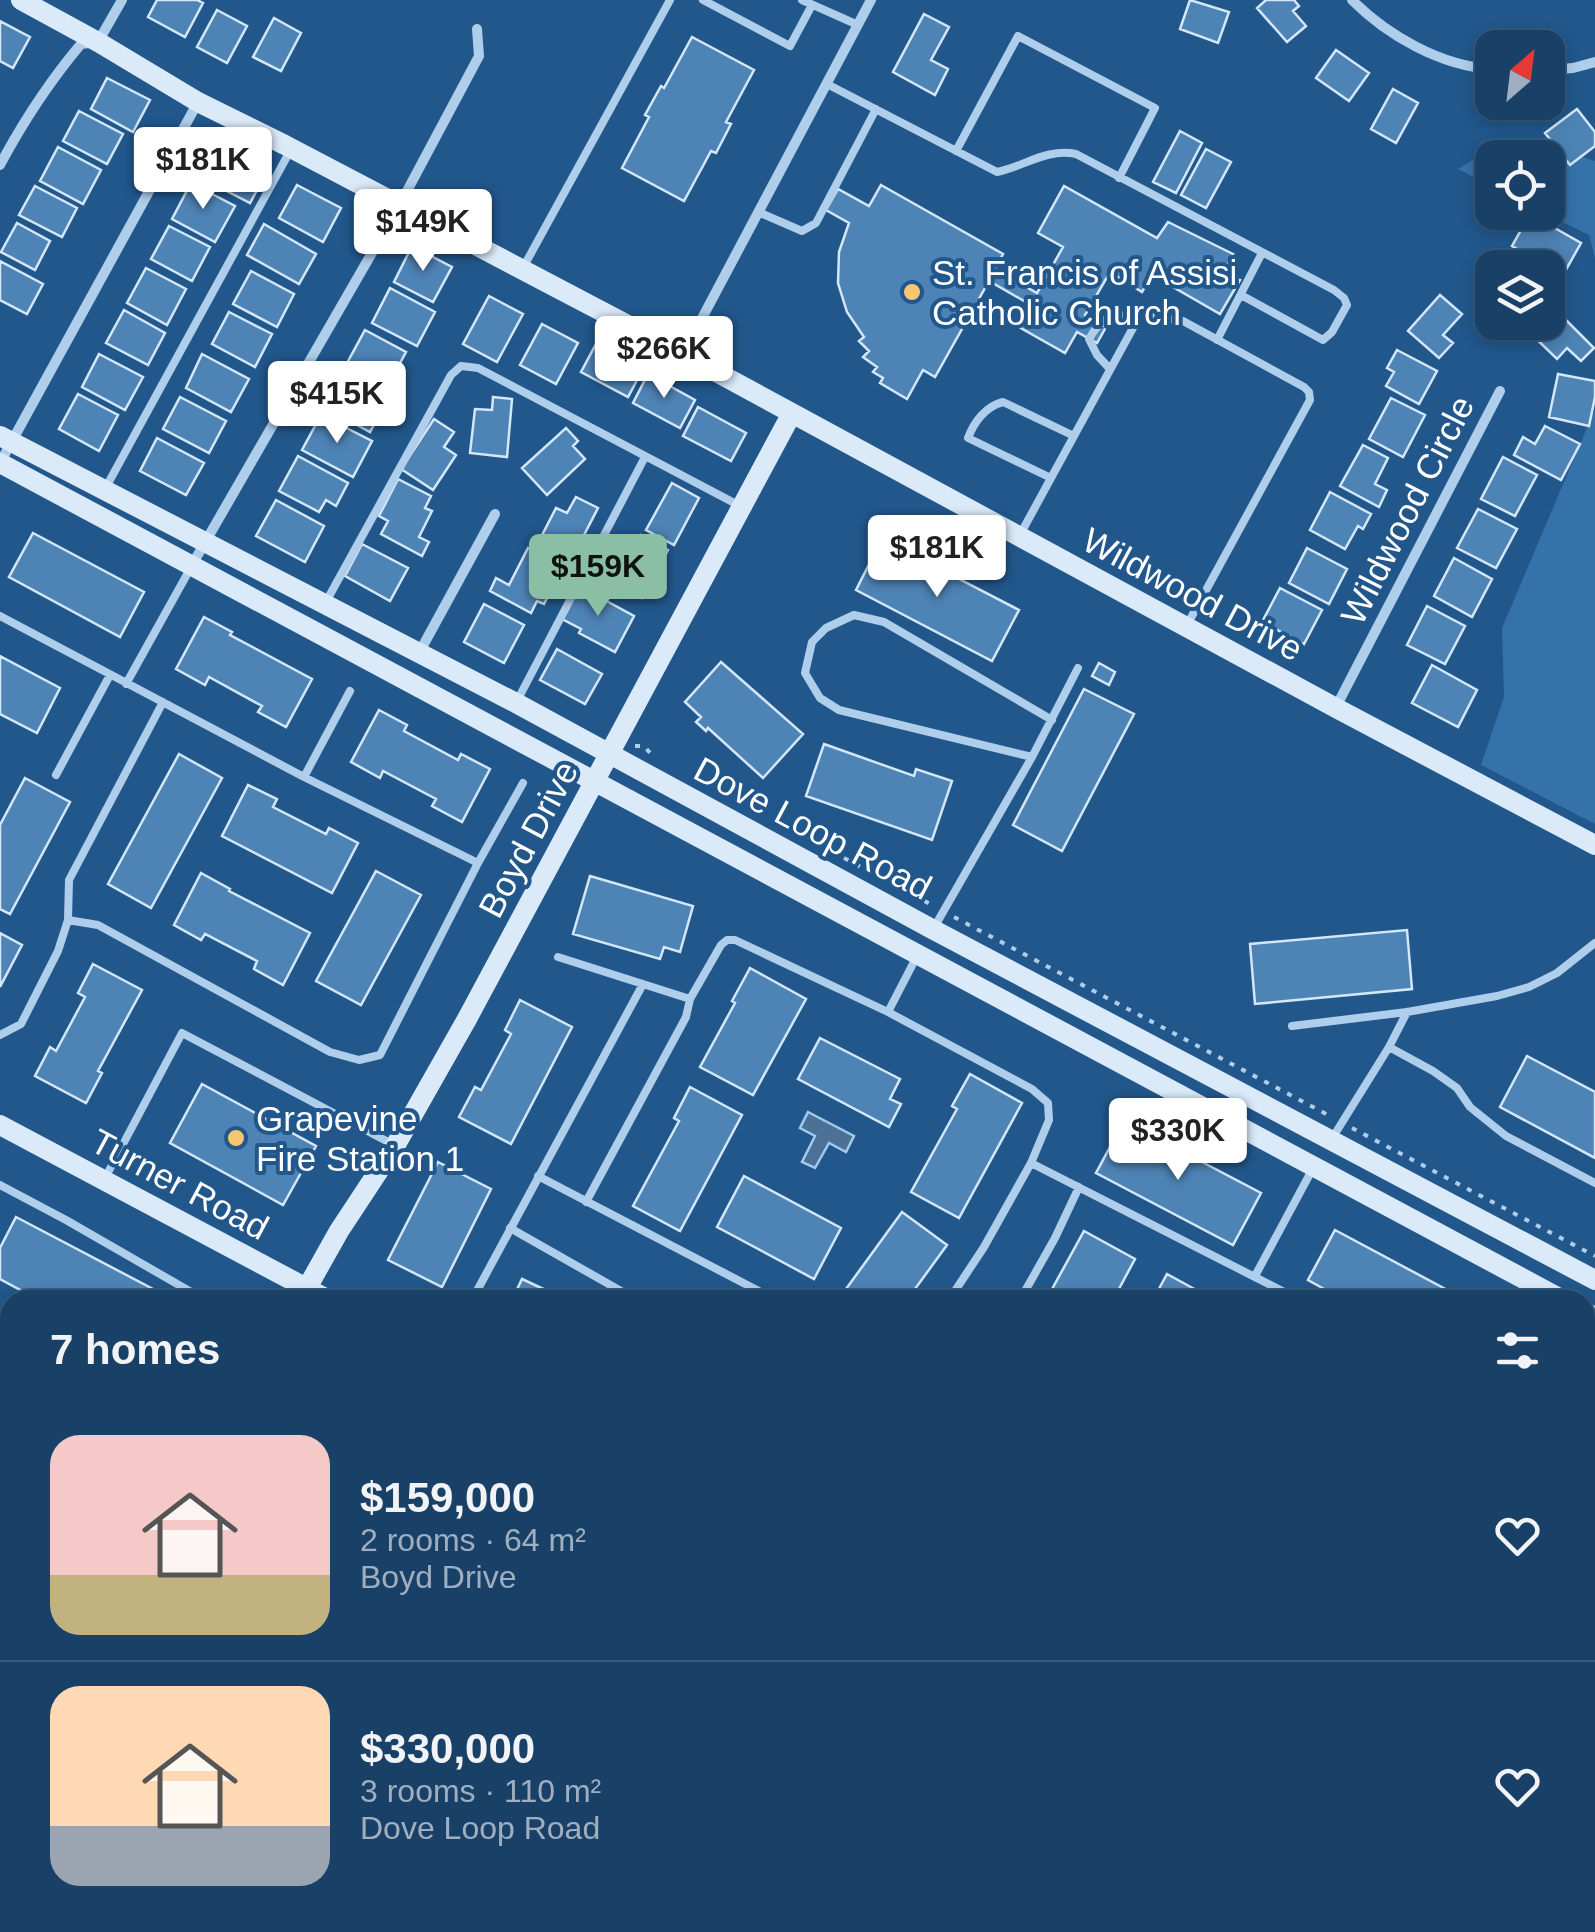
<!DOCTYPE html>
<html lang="en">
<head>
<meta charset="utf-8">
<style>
  :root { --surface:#194168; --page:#264c71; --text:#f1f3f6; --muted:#9fafc0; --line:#375a7c; --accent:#8abfa5 }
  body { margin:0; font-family:Arial,sans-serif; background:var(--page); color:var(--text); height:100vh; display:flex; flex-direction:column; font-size:38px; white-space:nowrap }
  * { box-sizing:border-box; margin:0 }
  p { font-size:32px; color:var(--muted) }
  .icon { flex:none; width:55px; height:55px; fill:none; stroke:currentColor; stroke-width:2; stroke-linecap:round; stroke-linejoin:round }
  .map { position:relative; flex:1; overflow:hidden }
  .drawer { position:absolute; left:0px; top:1290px; width:1595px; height:642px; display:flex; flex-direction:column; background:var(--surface); border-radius:30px 30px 0 0; box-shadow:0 5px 15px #0003,0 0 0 2px var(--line) }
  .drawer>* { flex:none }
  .needle { width:65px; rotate:28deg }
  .buttons { position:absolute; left:1475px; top:30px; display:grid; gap:20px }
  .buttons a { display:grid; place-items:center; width:90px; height:90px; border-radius:20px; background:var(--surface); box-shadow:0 5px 15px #0003,0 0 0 2px var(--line); font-size:50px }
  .price { position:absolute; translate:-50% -85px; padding:0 22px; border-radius:10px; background:#fff; color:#222; font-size:32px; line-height:65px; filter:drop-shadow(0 2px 5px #0008) }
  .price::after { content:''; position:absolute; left:50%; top:60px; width:30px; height:22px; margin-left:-15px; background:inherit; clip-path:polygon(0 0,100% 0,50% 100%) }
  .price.on { background:var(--accent); color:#111 }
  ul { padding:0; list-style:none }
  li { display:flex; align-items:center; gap:30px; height:250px; padding:0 50px }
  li+li { border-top:2px solid var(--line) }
  li span { display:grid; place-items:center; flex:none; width:280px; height:200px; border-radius:30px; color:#555 }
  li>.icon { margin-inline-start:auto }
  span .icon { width:120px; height:120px; fill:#fffc; stroke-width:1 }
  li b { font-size:42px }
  h2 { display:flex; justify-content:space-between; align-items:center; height:120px; padding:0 50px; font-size:42px }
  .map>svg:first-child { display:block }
  .green { fill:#3572a9 }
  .water { fill:#4b7196; stroke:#a2caec; stroke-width:2.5 }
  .building { fill:#4e83b5; stroke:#d3e7f8; stroke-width:2.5 }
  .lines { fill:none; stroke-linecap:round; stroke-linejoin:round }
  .path { stroke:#afceeb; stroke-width:4; stroke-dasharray:5 8; stroke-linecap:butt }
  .lane { stroke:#afceeb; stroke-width:8 }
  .street { stroke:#afceeb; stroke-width:10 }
  .secondary { stroke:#daeaf9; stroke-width:20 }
  .poi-dot { fill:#f8c670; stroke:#21578b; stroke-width:4 }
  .labels { text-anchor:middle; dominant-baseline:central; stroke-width:8; stroke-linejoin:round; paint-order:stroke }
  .poi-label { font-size:35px; fill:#fff; stroke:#21578b; text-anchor:start }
  .street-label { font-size:35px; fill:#fff; stroke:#21578b }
</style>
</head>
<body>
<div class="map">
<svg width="1595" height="1932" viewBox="0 0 1595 1932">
  <rect width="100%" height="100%" fill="#21578b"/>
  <path class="green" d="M 1500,143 L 1573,154 L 1595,161 L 1595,258 L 1589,235 L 1544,213 L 1548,212 L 1548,158 L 1492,158 L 1492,187 L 1458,169 Z
    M 1595,409 L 1595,824 L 1481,765 L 1504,697 L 1502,628 Z
    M 1595,1459 L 1595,1537 L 1585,1554 L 1585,1477 Z
    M 0,1562 L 10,1567 L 10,1755 L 0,1774 Z
    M 1585,1612 L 1595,1617 L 1595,1932 L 1339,1932 L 1344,1922 L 1585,1922 Z"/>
  <path class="water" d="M 808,1112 L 854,1136 L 846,1152 L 829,1143 L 815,1168 L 802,1162 L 815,1136 L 800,1128 Z"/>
  <path class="building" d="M 157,0 L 197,0 L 203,3 L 185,37 L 148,17 Z
    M 1190,0 L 1229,12 L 1218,43 L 1180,29 Z
    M 1266,0 L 1294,0 L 1299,6 L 1293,11 L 1306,26 L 1287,42 L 1257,8 Z
    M 217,10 L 247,26 L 227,63 L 197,47 Z
    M 924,14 L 949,27 L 931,60 L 948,69 L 935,95 L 893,72 Z
    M 274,18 L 301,33 L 281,71 L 253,57 Z
    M 0,21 L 30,37 L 13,68 L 0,61 Z
    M 692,37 L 754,70 L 726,122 L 731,124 L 716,153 L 711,151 L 684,201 L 622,168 L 649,117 L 645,115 L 661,86 L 664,88 Z
    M 1336,50 L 1369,73 L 1349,101 L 1316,78 Z
    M 107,78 L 150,100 L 133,132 L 91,109 Z
    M 1393,89 L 1418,103 L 1396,143 L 1371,129 Z
    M 1577,109 L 1595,132 L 1595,146 L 1570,165 L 1545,133 Z
    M 79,111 L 123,134 L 107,164 L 63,141 Z
    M 1180,131 L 1202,143 L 1176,193 L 1153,182 Z
    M 212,144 L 267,172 L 250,203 L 196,175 Z
    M 58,147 L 101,170 L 83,204 L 40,181 Z
    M 1206,149 L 1231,162 L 1206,208 L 1181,195 Z
    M 191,183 L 235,206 L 215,242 L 172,219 Z
    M 297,185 L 341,208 L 323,242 L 279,218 Z
    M 881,185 L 1003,254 L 995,269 L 1037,293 L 1063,247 L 1038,233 L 1064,186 L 1157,238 L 1168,222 L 1233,254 L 1224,273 L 1240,280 L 1220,314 L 1152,275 L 1142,292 L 1110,272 L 1085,315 L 1106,327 L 1097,343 L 1077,332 L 1065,353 L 1019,327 L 1031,305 L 989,281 L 935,377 L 923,370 L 907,399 L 880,383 L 883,378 L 873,372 L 877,367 L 863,357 L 869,351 L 859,341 L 864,337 L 847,312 L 838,283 L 839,252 L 849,223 L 826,210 L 838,189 L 869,206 Z
    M 35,186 L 77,208 L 62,237 L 19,215 Z
    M 1530,214 L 1581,243 L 1563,275 L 1512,246 Z
    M 17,223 L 50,241 L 35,270 L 1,252 Z
    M 264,224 L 316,254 L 299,284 L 247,255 Z
    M 169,226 L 210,247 L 192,281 L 151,259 Z
    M 412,246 L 452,267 L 433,302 L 394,282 Z
    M 0,261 L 43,284 L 27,314 L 0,300 Z
    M 146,268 L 186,289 L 167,325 L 127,303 Z
    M 251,271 L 294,294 L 277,327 L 233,304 Z
    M 1479,283 L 1492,285 L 1492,322 L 1519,322 L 1518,328 L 1475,324 Z
    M 390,288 L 435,312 L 417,346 L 372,323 Z
    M 1440,295 L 1462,314 L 1443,335 L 1453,343 L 1439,358 L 1408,331 Z
    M 489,296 L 523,314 L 497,362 L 463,344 Z
    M 1551,305 L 1594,348 L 1581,361 L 1567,348 L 1557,359 L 1527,330 L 1534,322 L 1548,322 L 1548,309 Z
    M 124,310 L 165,333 L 148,365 L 106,343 Z
    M 229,312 L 272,334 L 255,367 L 212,344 Z
    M 542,324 L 578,343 L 556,384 L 520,365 Z
    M 365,330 L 406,352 L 387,387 L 346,365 Z
    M 596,344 L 643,369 L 628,397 L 581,372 Z
    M 1397,350 L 1437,371 L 1419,404 L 1386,386 L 1394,372 L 1387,368 Z
    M 99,354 L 143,377 L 125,410 L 82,387 Z
    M 202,354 L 249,379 L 231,412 L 186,388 Z
    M 343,373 L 389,397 L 370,432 L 324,407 Z
    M 648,374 L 695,400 L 680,428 L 633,403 Z
    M 1558,374 L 1595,381 L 1595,397 L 1589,426 L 1549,417 Z
    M 78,394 L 118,415 L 99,451 L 59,429 Z
    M 180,397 L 226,421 L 209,453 L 163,429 Z
    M 493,397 L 512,399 L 507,457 L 470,453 L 475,409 L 492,410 Z
    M 1391,398 L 1425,415 L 1403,457 L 1369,439 Z
    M 698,407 L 746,433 L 731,461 L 683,436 Z
    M 321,415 L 372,441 L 353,477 L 302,450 Z
    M 434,419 L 454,432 L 444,447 L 456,455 L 433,490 L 401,469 Z
    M 1545,426 L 1580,444 L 1561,480 L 1514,455 L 1523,437 L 1535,444 Z
    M 566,428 L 578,441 L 573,446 L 585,459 L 547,495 L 522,468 Z
    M 157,438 L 204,463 L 186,495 L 140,471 Z
    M 1363,445 L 1388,458 L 1375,484 L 1387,490 L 1379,507 L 1340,486 Z
    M 298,456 L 348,483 L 336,506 L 326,500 L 319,512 L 279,491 Z
    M 1503,457 L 1537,475 L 1515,516 L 1481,499 Z
    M 398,479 L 431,496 L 425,508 L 432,511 L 419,537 L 429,542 L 422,556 L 381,534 L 388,521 L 379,516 Z
    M 672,483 L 699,498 L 674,545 L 646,530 Z
    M 1330,492 L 1371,514 L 1363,529 L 1358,526 L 1345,549 L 1310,530 Z
    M 576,497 L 598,508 L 571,560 L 538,543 L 556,508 L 567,513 Z
    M 276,500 L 324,526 L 305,562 L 256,536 Z
    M 1478,509 L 1517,529 L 1496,568 L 1457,548 Z
    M 33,533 L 144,592 L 120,637 L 9,577 Z
    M 641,535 L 668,550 L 642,598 L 614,582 Z
    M 882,539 L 1019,610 L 992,661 L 856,590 Z
    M 362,544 L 408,568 L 390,601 L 345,576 Z
    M 528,548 L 564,567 L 544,604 L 537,601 L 531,613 L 490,591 L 496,578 L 509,585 Z
    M 1307,548 L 1347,569 L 1329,604 L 1289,583 Z
    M 1454,558 L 1492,579 L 1472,617 L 1434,596 Z
    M 579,586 L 634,616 L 615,652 L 579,633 L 581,629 L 562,619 Z
    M 1280,588 L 1322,610 L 1304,644 L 1262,622 Z
    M 484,604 L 524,625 L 504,663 L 464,642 Z
    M 1427,606 L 1465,626 L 1445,664 L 1407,645 Z
    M 204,617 L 232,632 L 230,635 L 312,679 L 286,727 L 258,712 L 262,706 L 209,677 L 205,685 L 176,669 Z
    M 557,649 L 602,674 L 585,704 L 540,680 Z
    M 0,656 L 60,688 L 37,733 L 0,714 Z
    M 721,662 L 803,734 L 763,778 L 708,728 L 706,731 L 696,722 L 701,717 L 685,702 Z
    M 1099,663 L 1115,672 L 1109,685 L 1092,676 Z
    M 1432,665 L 1477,690 L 1458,727 L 1412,703 Z
    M 1084,689 L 1134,714 L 1062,851 L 1013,825 Z
    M 379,710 L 407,725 L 404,731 L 458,760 L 461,754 L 490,769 L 462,822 L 432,806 L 436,799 L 383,771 L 380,778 L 351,762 Z
    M 824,744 L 914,776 L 916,769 L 952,781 L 932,840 L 806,796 Z
    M 179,754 L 222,778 L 151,908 L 108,884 Z
    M 25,778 L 70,802 L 10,914 L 0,909 L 0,825 Z
    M 248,785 L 277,799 L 273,807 L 326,834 L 329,828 L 358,843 L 332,893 L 222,836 Z
    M 376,871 L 421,895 L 361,1005 L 316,981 Z
    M 201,873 L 230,889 L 229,891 L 310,933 L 283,985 L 254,969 L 257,961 L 205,934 L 201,940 L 174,925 Z
    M 590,876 L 693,906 L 680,952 L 664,947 L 660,959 L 573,934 Z
    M 1407,930 L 1412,989 L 1255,1004 L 1250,944 Z
    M 0,933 L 22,945 L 0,987 Z
    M 93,964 L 142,990 L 98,1071 L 102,1073 L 86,1103 L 35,1076 L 50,1047 L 56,1051 L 85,997 L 78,993 Z
    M 750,968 L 806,999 L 753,1095 L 700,1067 L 735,1003 L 732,1001 Z
    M 520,1000 L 572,1027 L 511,1144 L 459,1117 L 475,1087 L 481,1090 L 511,1034 L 505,1030 Z
    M 820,1038 L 900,1079 L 890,1099 L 901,1104 L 889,1127 L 798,1079 Z
    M 1527,1056 L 1595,1092 L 1595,1158 L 1500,1107 Z
    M 970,1074 L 1022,1103 L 959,1218 L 911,1192 L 957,1109 L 952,1106 Z
    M 202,1084 L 316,1146 L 283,1205 L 170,1143 Z
    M 690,1087 L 742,1115 L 680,1231 L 633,1206 L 679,1121 L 674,1118 Z
    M 1124,1121 L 1261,1193 L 1233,1245 L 1096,1173 Z
    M 438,1162 L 491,1189 L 442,1287 L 388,1260 Z
    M 744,1176 L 841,1228 L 814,1279 L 717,1227 Z
    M 902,1212 L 947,1245 L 907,1300 L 838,1300 Z
    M 16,1217 L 174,1300 L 39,1300 L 0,1279 L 0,1248 Z
    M 1335,1230 L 1451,1292 L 1446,1300 L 1344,1300 L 1308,1280 Z
    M 1084,1231 L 1135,1259 L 1113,1300 L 1046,1300 Z
    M 1167,1274 L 1198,1291 L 1195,1297 L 1200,1300 L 1153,1300 Z
    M 522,1279 L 567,1300 L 512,1300 Z
    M 0,1439 L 10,1445 L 10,1506 L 0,1500 Z
    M 395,1922 L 462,1922 L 479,1932 L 389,1932 Z
    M 1098,1922 L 1180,1922 L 1196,1932 L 1115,1932 Z
    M 1212,1922 L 1265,1922 L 1260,1932 L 1230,1932 Z"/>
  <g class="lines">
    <path class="path" d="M 635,746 L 644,746 L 651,754
      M 844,858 L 932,905
      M 954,917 L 1330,1116
      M 1352,1128 L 1595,1256
      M 1585,1385 L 1595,1367
      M 1288,1932 L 1293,1922"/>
    <path class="lane" d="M 703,0 L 790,46 L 812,5
      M 802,0 L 858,25
      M 827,84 L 997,172 C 1025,166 1047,148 1076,154 L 1334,290 L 1344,298 L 1347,305 L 1332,332 L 1323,340 L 1241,295
      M 956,151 L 1018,36 L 1155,108 L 1119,178
      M 758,212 L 802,231 L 816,223 L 876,109
      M 524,266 L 670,0
      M 1217,340 L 1262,253
      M 1110,369 L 1097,355 L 1089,339 C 1104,313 1112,315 1140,315
      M 1051,478 L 968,438 C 974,422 986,406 1003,402 L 1074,436
      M 105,489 L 290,151
      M 1021,533 L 1140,315 L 1183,321 L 1304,387 L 1309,392 L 1310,400 L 1187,625
      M 327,600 L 451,375 L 461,366 L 478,368 L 742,507
      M 0,616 L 304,777 L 478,863
      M 126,684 L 190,569
      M 517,701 L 645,457
      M 1032,757 L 839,710 L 820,698 L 805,673 L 812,642 L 826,628 L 854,615 L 884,622 L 1052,720
      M 56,775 L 110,675
      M 304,777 L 350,691
      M 68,920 L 98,925 L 330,1052 L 359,1060 L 380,1055 L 478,863 L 523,783
      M 935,926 L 1032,757 L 1078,668
      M 558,957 L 690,999 L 721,945 L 727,940 L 735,940 L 888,1012 L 1032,1089 L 1048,1103 L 1049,1120 L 1031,1163 L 984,1247 L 949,1300
      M 888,1012 L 918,954
      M 1292,1026 L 1407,1012 L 1497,996 L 1529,987 L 1557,973 L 1595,943
      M 0,1035 L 21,1024 L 58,951 L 68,920 L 69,880 L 163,702
      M 1389,1047 L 1433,1071 L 1457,1088 L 1470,1107 L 1506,1136 L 1595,1183
      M 1333,1137 L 1389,1047 L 1407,1012
      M 1031,1163 L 1300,1300
      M 538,1176 L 776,1300
      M 104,1180 L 182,1033 L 394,1145
      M 0,1185 L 66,1220 L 205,1300
      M 586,1202 L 686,1017 L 690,999
      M 510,1228 L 635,1299
      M 1255,1276 L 1312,1170
      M 472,1300 L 643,984
      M 1020,1300 L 1055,1238 L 1079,1187
      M 0,1523 L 10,1528
      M 1585,1572 L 1595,1554
      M 1585,1576 L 1595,1581
      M 187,1922 L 203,1932
      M 300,1922 L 318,1932
      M 159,1932 L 165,1922
      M 259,1932 L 265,1922
      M 352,1932 L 358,1922"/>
    <path class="street" d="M 1352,0 C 1388,36 1441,66 1492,69
      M 1548,70 L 1573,68 L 1595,62
      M 0,165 C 23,122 49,82 81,44 L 98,42 L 122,0
      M 683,354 L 871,0
      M 0,463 L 198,102
      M 192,565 L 399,206 L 479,56 L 477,29
      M 419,653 L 495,514
      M 1336,707 L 1500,391"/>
    <path class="secondary" d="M 21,0 L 98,42 L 198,102 L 285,145 L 683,354 L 1336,708 L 1595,845
      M 0,436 L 516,703 L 932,929 L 1595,1280
      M 0,463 L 1563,1300
      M 0,1125 L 329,1300
      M 293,1300 L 307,1288 L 339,1231 L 395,1146 L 467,1019 L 792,413
      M 1585,1312 L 1595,1317
      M 1585,1425 L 1595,1407
      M 0,1819 L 10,1800
      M 0,1907 L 10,1888
      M 1008,1922 L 1026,1932
      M 1312,1932 L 1317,1922"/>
  </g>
  <g class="poi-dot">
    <circle cx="912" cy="292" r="10"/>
    <circle cx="236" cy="1138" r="10"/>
  </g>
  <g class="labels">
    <g class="poi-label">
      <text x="932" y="272">St. Francis of Assisi<tspan x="932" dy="40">Catholic Church</tspan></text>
      <text x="256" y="1118">Grapevine<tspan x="256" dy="40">Fire Station 1</tspan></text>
    </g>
    <g class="street-label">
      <text transform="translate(1407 510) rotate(-63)">Wildwood Circle</text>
      <text transform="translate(1193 594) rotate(28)">Wildwood Drive</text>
      <text transform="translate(813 828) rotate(28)">Dove Loop Road</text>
      <text transform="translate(528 839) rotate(-62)">Boyd Drive</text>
      <text transform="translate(180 1184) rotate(28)">Turner Road</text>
    </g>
  </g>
</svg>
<div class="buttons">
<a><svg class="needle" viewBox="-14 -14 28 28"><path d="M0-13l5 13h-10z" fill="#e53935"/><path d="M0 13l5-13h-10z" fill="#9fafc0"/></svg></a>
<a><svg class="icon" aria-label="locate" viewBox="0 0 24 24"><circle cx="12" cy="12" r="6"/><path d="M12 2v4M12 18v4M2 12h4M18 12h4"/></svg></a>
<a><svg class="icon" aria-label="layers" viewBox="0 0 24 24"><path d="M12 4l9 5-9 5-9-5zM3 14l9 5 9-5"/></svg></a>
</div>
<b class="price" style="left:203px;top:212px">$181K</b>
<b class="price" style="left:423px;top:274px">$149K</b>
<b class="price" style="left:664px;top:401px">$266K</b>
<b class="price" style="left:337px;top:446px">$415K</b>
<b class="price" style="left:937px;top:600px">$181K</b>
<b class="price on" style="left:598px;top:619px">$159K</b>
<b class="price" style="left:1178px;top:1183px">$330K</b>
<section class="drawer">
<h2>7 homes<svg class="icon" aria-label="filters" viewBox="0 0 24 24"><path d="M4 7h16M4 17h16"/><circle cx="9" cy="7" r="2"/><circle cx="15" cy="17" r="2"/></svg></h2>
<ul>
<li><span style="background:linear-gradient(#f6c9c9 70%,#c2b280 0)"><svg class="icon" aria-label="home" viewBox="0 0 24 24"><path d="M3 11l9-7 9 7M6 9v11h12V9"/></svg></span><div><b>$159,000</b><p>2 rooms · 64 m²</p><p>Boyd Drive</p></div><svg class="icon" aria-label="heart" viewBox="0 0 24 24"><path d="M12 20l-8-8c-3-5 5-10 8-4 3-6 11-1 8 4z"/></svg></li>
<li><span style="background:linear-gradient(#ffd9b3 70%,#9aa5b1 0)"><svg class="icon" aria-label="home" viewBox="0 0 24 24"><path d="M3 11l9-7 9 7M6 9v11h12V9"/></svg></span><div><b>$330,000</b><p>3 rooms · 110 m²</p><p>Dove Loop Road</p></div><svg class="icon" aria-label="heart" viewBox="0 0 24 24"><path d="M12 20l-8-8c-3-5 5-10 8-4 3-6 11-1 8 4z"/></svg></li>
</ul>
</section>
</div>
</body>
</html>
